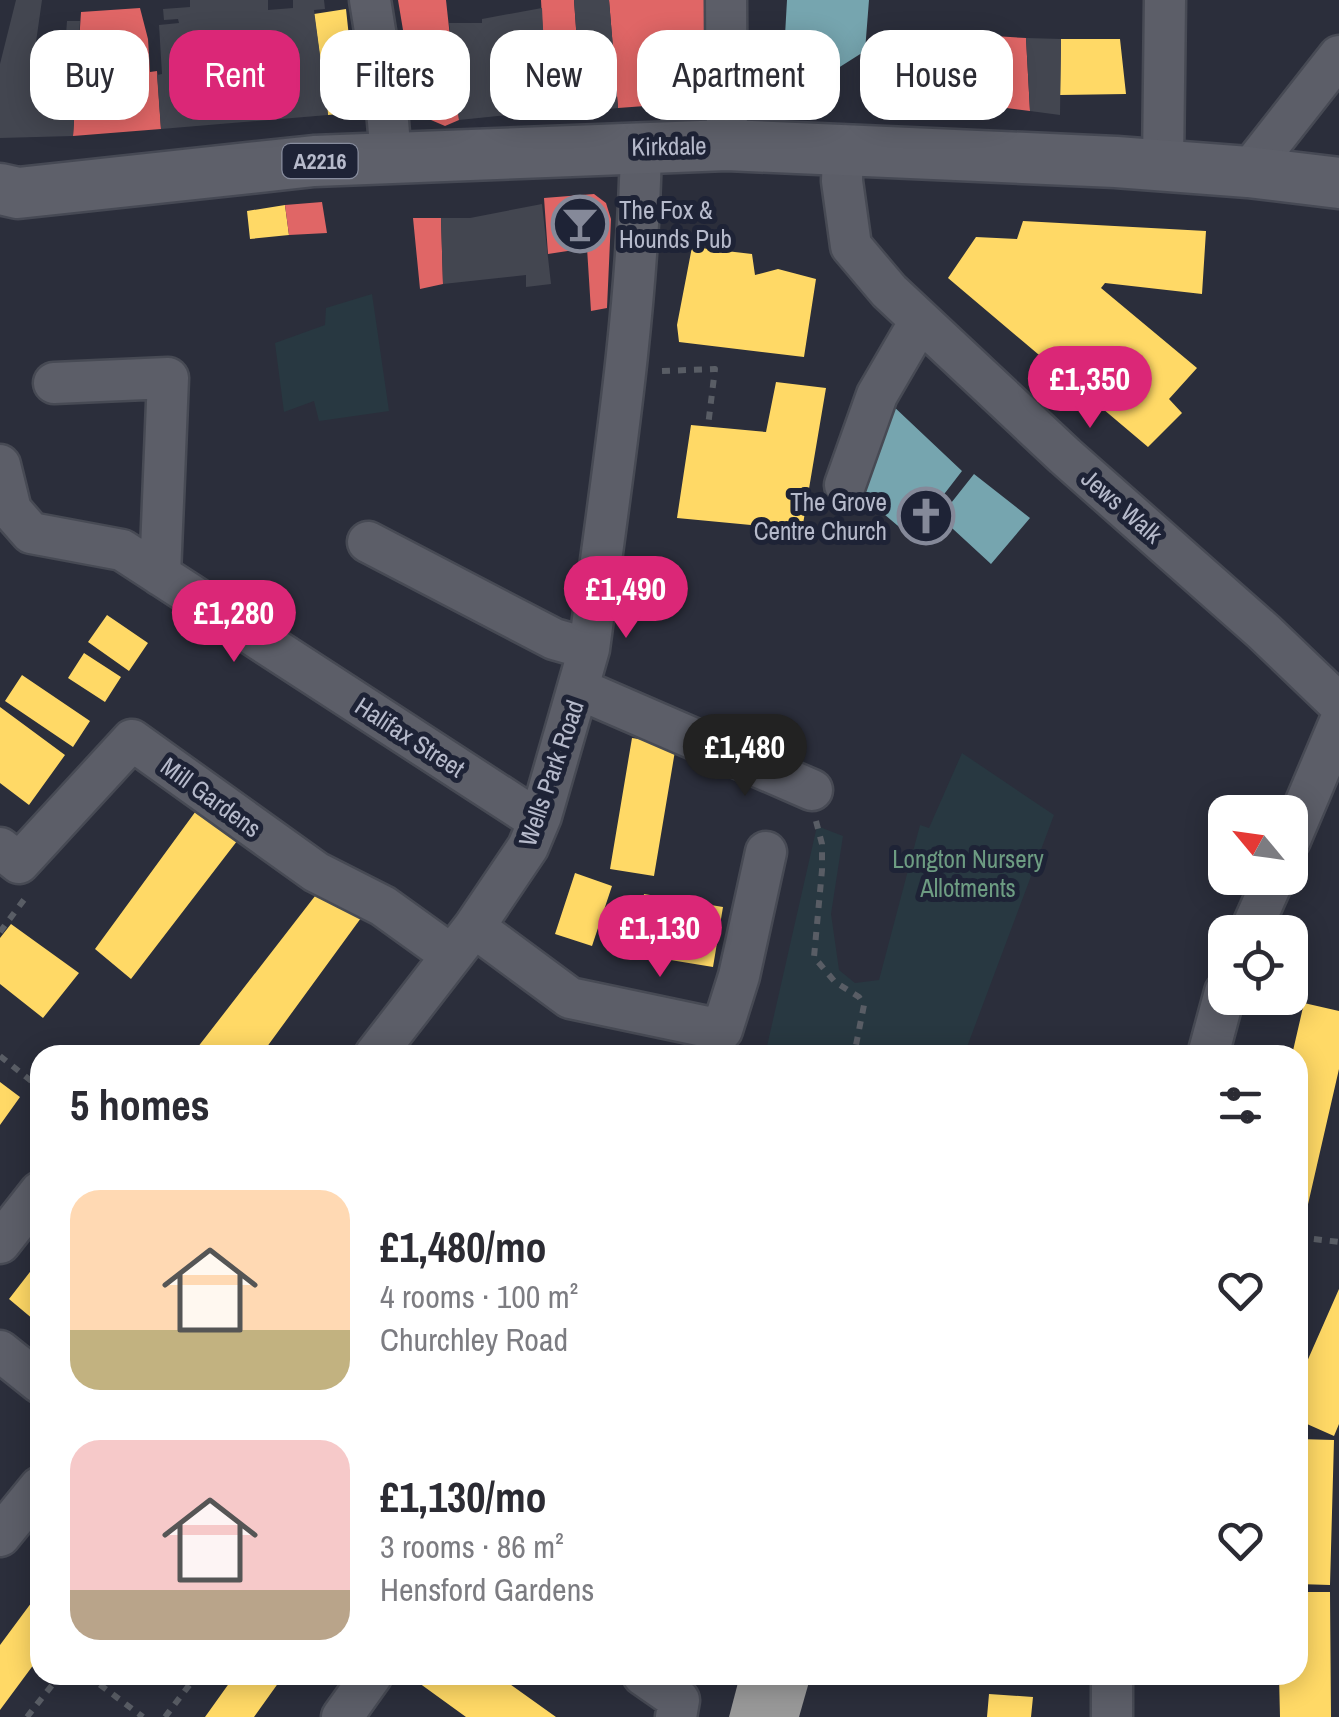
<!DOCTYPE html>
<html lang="en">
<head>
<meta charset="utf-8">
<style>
  :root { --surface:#fff; --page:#f7f7f7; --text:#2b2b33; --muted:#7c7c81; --accent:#db2777 }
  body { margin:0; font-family:"Archivo Narrow",sans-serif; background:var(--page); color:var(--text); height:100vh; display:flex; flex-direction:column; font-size:38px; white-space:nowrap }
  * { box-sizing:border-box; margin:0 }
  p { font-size:32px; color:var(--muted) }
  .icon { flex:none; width:55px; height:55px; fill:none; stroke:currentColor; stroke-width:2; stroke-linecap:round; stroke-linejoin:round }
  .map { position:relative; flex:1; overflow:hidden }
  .details { position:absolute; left:30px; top:1045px; width:1278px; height:640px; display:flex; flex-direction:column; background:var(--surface); border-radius:30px; box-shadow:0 5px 25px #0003 }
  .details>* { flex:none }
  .banner { position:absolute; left:30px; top:30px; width:1280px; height:90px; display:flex; gap:20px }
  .needle { width:65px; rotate:299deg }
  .buttons { position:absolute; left:1208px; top:795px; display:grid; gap:20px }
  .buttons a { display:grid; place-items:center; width:100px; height:100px; border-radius:20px; background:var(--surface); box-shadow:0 5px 25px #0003; font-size:50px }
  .price { position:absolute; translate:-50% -85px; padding:0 22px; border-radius:35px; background:var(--accent); color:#fff; font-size:32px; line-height:65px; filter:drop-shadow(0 2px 5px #0008) }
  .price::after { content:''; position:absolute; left:50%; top:60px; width:30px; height:22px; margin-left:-15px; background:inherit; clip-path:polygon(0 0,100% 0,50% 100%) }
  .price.on { background:#222; color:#fff }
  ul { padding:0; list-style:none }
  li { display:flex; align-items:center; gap:30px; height:250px; padding:0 40px }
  li span { display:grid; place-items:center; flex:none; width:280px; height:200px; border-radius:30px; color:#555 }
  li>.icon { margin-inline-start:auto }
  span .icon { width:120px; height:120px; fill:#fffc; stroke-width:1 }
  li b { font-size:42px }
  h2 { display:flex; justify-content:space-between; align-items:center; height:120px; padding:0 40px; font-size:42px }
  .chip { padding:0 35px; border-radius:30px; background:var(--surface); box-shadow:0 5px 25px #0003; font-size:35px; line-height:90px }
  .chip.on { background:var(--accent); color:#fff }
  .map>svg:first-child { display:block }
  .green { fill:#283841 }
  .homes { fill:#ffd966 }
  .shops { fill:#e06666 }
  .offices { fill:#8e7cc3 }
  .public { fill:#76a5af }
  .industry { fill:#999 }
  .building { fill:#434650 }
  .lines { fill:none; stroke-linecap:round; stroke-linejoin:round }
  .minor-casing { stroke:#474a54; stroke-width:45 }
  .major-casing { stroke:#464954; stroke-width:55 }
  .path { stroke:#595d65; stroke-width:6; stroke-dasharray:8 8; stroke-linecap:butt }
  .minor { stroke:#5c5e68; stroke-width:40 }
  .major { stroke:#5e606a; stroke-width:50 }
  .labels { text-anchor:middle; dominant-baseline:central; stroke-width:10; stroke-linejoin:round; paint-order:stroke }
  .shield { fill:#1e2336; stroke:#888d9e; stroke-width:2.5 }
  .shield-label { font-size:22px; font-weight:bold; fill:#b6bacb }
  .street-label { font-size:25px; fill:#b6bacb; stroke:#1e2336 }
  .poi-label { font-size:25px; fill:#b6bacb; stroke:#1e2336; text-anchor:start }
  .park-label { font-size:25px; fill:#6d9c82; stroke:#1e2336 }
</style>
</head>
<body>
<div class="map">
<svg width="1339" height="1717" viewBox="0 0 1339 1717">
  <rect width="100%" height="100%" fill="#2b2e3b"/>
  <path class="green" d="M 372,294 L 389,411 L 319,421 L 314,401 L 284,412 L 275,343 L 325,325 L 326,308 Z
    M 962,753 L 1054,815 L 964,1055 L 765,1055 L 817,826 L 843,836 L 831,914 L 839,970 L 855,983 L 879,980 L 920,825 L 929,828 Z"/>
  <path class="homes" d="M 346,9 L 357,112 L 328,115 L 314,14 Z
    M 892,39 L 930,40 L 925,103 L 891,103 Z
    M 1061,39 L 1120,39 L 1126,94 L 1060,95 Z
    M 285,205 L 289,235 L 250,239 L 247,211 Z
    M 1023,221 L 1206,231 L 1202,294 L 1105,283 L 1101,288 L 1197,368 L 1169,399 L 1182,413 L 1148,447 L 948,278 L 976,237 L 1017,239 Z
    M 692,247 L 752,254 L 755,275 L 778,269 L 816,279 L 804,357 L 679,342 L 677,325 Z
    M 776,382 L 826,388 L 802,530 L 677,518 L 691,425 L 766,432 Z
    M 107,615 L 148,643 L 129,671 L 88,642 Z
    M 84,653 L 121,677 L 105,702 L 68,678 Z
    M 22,675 L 90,721 L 73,747 L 5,701 Z
    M 0,707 L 65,755 L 29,805 L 0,783 Z
    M 632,738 L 676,745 L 654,876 L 610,869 Z
    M 201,804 L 244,832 L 131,979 L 95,949 Z
    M 575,873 L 612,886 L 592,946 L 555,934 Z
    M 322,887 L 361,918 L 261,1055 L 194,1052 Z
    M 644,894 L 723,907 L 713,967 L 634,954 Z
    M 11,924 L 79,973 L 43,1018 L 0,984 L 0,938 Z
    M 1304,1003 L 1339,1011 L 1339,1069 L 1303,1226 L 1298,1225 L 1298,1055 L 1292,1055 Z
    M 0,1082 L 20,1097 L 0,1125 Z
    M 40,1259 L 40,1325 L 9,1299 Z
    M 1339,1289 L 1339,1424 L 1334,1436 L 1298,1420 L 1298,1382 Z
    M 1298,1439 L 1334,1440 L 1330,1585 L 1298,1584 Z
    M 40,1591 L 40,1656 L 0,1710 L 0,1645 Z
    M 1298,1592 L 1330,1592 L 1331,1717 L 1280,1717 L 1279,1675 L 1298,1675 Z
    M 235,1675 L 284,1675 L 254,1717 L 205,1717 Z
    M 408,1675 L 497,1675 L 556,1717 L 466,1717 Z
    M 989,1694 L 1033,1697 L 1031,1717 L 987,1717 Z"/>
  <path class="shops" d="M 398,0 L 446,0 L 459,120 L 445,126 L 431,120 L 415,102 Z
    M 541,0 L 574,0 L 582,112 L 547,111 Z
    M 609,0 L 705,0 L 713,101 L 618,108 Z
    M 140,8 L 148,39 L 150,72 L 157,71 L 161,129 L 73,136 L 81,12 Z
    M 994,36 L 1026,38 L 1030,111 L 999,107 Z
    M 594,194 L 606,203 L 611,219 L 607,308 L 591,311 L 587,248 L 548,254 L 544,198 Z
    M 322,202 L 327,233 L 289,235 L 285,205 Z
    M 413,218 L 441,218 L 443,284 L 420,289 Z"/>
  <path class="offices" d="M 964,35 L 994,36 L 999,107 L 965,106 Z"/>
  <path class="public" d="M 787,0 L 869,0 L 865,51 L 805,89 L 783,71 Z
    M 891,404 L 962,471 L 911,537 L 851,486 Z
    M 974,474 L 1030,518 L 991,564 L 940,517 Z"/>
  <path class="industry" d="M 740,1675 L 811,1675 L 799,1717 L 729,1717 Z"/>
  <path class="building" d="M 16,0 L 42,0 L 36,42 L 50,44 L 47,58 L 64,61 L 67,21 L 80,21 L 73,136 L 0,138 L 0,64 Z
    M 190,0 L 268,0 L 268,10 L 293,8 L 293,0 L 324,0 L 325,9 L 314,10 L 328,115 L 161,129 L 157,75 L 162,74 L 159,25 L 179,23 L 178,19 L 164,20 L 163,9 L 190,7 Z
    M 574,0 L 609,0 L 618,108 L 582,112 Z
    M 542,8 L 547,111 L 459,120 L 449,23 L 482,23 L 482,19 Z
    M 1026,38 L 1061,39 L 1060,115 L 1030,111 Z
    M 542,204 L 551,284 L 526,287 L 526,275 L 443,284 L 441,218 L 470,218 Z"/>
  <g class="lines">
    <g class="minor-casing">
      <path id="minor" d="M 370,0 L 386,99 L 391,156
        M 726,0 L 727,145
        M 843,149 L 842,181 L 851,246 L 889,291 L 1065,456 L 1264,632 L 1339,704
        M 1163,165 L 1165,0
        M 1248,172 L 1339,56
        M 54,383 L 168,378 L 160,575
        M 0,465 L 11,510 L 31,533 L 122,550 L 525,812 L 541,816
        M 845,485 L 877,395 L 920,321
        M 368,542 L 554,639 L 589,649
        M 579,689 L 812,790
        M 1290,840 L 1339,724
        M 0,848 L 19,863 L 132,740 L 316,872 L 383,906 L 451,955
        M 474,927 L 570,998 L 722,1030 L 739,976 L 766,852
        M 1250,932 L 1274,878
        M 375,1055 L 474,927 L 528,847 L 541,816 L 589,649 C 611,482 638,315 641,146
        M 1208,1055 L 1225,992
        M 0,1243 L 40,1192
        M 0,1351 L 40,1383
        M 0,1536 L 40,1487
        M 643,1675 L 679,1700 L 676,1717
        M 1112,1675 L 1112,1717
        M 342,1717 L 372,1675"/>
    </g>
    <g class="major-casing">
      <path id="major" d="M 0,189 L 18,193 L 314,161 L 727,145 L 1116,162 L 1248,172 L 1339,183"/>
    </g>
    <path class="path" d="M 662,371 L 715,369 L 708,426
      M 816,821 L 822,844 L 822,870 L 814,957 L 835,982 L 859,997 L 864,1005 L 854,1055
      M 0,932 L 26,897
      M 0,1056 L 40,1088
      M 1298,1237 L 1339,1242
      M 87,1675 L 143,1717
      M 27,1717 L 60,1675
      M 165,1717 L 197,1675"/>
    <use href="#minor" class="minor"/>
    <use href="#major" class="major"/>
  </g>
  <defs>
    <g id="bar-ring" transform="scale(2.875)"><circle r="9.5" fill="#1e2336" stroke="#858999" stroke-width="1.5"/><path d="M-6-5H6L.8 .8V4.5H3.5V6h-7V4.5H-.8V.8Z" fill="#858999"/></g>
    <g id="church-ring" transform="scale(2.875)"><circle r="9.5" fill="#1e2336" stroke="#858999" stroke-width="1.5"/><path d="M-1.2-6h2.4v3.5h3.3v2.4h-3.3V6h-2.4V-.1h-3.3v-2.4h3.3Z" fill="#858999"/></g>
  </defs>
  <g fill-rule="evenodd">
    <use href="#bar-ring" x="580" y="224"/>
    <use href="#church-ring" x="926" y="516"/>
  </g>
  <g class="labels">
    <rect class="shield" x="282.5" y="144" width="75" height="34" rx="8"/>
    <g class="shield-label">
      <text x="320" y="161">A2216</text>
    </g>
    <g class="street-label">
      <text transform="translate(669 146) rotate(-1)">Kirkdale</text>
      <text transform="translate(1122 506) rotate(41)">Jews Walk</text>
      <text transform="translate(410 737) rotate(33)">Halifax Street</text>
      <text transform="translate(551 773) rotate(-71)">Wells Park Road</text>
      <text transform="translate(211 797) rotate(36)">Mill Gardens</text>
    </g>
    <g class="poi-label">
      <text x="619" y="210">The Fox &amp;<tspan x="619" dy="29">Hounds Pub</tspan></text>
      <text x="887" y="502" text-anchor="end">The Grove<tspan x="887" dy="29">Centre Church</tspan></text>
    </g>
    <g class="park-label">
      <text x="968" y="859">Longton Nursery<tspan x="968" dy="29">Allotments</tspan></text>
    </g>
  </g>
</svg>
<div class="buttons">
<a><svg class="needle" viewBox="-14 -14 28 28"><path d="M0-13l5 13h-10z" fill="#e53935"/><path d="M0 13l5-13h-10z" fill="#7c7c81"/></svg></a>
<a><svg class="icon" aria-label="locate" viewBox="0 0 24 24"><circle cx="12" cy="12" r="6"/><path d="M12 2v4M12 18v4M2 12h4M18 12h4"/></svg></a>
</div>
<b class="price" style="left:1090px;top:431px">£1,350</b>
<b class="price" style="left:626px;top:641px">£1,490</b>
<b class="price" style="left:234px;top:665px">£1,280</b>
<b class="price on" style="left:745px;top:799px">£1,480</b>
<b class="price" style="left:660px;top:980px">£1,130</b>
<div class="banner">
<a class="chip">Buy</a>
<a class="chip on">Rent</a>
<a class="chip">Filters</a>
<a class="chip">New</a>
<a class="chip">Apartment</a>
<a class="chip">House</a>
</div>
<section class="details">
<h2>5 homes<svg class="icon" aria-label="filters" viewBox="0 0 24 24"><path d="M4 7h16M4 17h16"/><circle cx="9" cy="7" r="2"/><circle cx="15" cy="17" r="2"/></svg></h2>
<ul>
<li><span style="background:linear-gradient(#ffd9b3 70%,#c2b280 0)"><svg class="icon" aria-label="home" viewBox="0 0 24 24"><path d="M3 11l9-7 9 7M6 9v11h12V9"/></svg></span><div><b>£1,480/mo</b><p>4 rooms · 100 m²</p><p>Churchley Road</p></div><svg class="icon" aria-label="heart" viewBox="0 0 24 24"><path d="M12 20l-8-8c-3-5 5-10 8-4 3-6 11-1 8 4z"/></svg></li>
<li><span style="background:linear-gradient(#f6c9c9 75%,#b9a48a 0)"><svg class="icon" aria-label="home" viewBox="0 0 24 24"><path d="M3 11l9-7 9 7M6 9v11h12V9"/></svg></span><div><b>£1,130/mo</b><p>3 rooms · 86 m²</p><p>Hensford Gardens</p></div><svg class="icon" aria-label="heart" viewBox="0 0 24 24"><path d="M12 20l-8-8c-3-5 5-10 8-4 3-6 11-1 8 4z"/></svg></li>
</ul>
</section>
</div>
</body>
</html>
